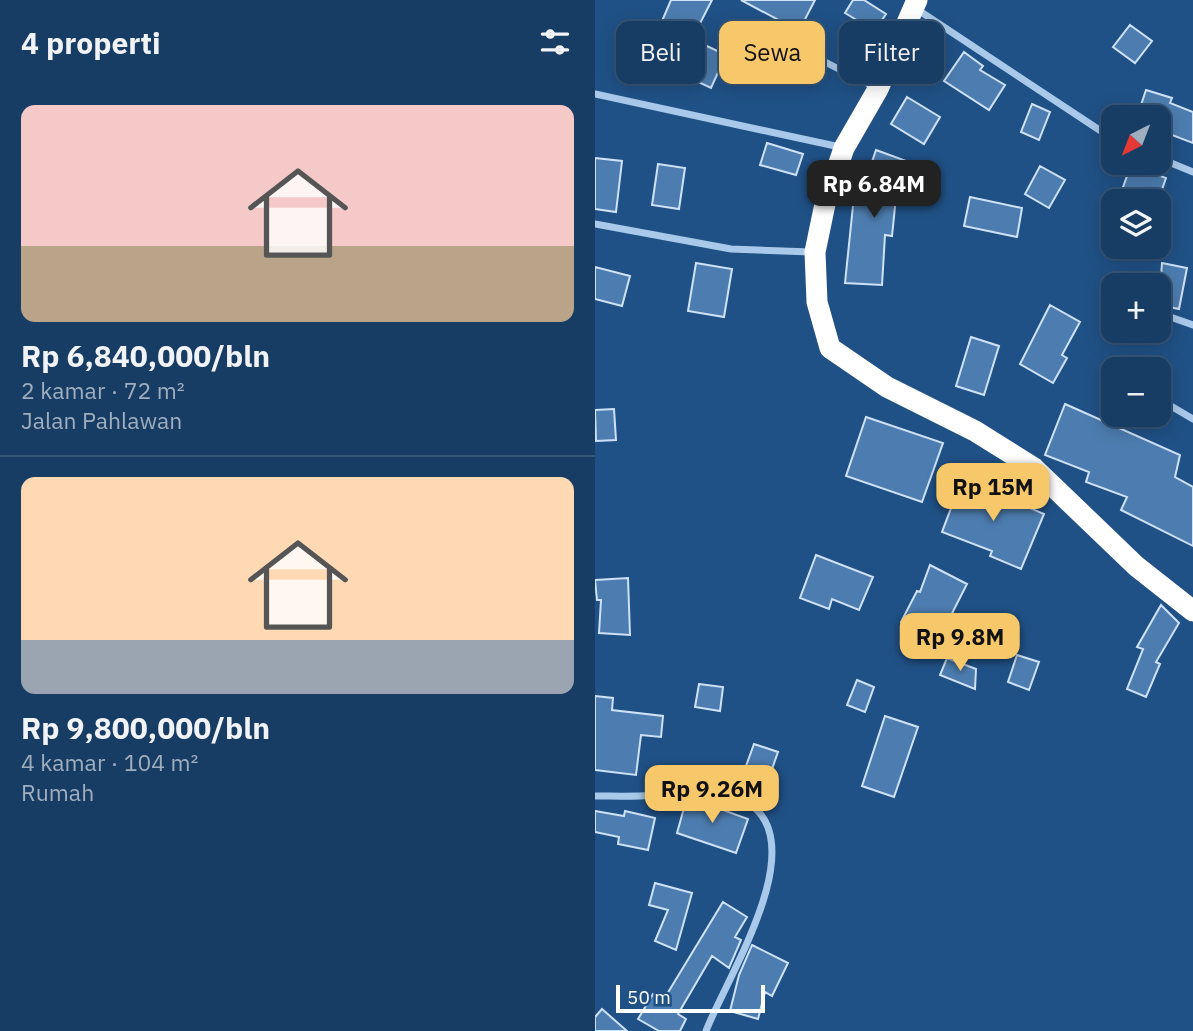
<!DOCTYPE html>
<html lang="id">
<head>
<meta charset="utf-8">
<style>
  :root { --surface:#183d64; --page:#21446a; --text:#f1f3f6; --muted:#9faebf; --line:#365678; --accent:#f7c86a }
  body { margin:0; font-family:"IBM Plex Sans",sans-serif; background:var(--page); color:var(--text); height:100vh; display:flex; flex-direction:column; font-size:26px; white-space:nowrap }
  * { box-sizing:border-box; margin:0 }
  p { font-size:23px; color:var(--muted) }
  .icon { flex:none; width:38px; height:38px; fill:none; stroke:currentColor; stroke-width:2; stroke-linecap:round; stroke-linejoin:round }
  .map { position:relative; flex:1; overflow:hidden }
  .drawer { display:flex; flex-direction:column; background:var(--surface); width:595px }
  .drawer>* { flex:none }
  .guide { position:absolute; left:21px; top:21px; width:471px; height:63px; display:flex; gap:14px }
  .needle { width:46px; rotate:222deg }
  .tools { position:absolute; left:506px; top:105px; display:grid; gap:14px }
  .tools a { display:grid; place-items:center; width:70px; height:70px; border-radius:14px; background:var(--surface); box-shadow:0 4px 18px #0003,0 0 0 2px var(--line); font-size:35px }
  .scale { position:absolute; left:21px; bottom:18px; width:149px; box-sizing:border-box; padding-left:7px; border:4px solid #fff; border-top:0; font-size:19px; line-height:24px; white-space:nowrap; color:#fff; -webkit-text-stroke:5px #205186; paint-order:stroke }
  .price { position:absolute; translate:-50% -60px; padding:0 16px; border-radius:14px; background:var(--accent); color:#111; font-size:23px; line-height:46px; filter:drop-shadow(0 2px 4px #0008) }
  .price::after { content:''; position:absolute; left:50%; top:42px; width:21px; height:16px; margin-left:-10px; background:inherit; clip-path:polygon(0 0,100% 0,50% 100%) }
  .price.active { background:#222; color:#fff }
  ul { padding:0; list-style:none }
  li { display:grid; align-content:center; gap:14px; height:371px; padding:0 21px }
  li+li { border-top:2px solid var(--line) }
  li span { display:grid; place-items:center; height:217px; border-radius:14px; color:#555 }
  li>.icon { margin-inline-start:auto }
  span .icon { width:126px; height:126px; fill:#fffc; stroke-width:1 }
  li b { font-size:30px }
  h2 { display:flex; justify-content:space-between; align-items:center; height:84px; padding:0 21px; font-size:30px }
  .tag { padding:0 24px; border-radius:14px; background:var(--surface); box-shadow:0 4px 18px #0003,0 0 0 2px var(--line); font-size:24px; line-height:63px }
  .tag.active { background:var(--accent); color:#111 }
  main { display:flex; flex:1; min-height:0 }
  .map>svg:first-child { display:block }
  .building { fill:#4d7db0; stroke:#cee2f7; stroke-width:2 }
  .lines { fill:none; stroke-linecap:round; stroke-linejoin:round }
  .street { stroke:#a9c9ea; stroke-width:7 }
  .highway { stroke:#fff; stroke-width:21 }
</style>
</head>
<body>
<main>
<section class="drawer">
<h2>4 properti<svg class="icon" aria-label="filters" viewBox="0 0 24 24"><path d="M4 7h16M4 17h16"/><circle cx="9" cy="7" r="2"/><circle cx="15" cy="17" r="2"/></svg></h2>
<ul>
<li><span style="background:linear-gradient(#f6c9c9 65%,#b9a48a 0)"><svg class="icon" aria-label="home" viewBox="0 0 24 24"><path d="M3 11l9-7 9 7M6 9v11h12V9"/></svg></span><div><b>Rp 6,840,000/bln</b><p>2 kamar · 72 m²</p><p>Jalan Pahlawan</p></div></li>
<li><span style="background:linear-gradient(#ffd9b3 75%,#9aa5b1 0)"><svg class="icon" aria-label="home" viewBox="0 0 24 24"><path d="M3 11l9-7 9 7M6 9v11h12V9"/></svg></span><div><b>Rp 9,800,000/bln</b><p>4 kamar · 104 m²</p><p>Rumah</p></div></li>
</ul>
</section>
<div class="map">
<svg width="598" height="1031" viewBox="0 0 598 1031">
  <rect width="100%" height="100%" fill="#205186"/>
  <path class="building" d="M 76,0 L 117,0 L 97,39 L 131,55 L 116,88 L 80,71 L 78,75 L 49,63 Z
    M 146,0 L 220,0 L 204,31 Z
    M 258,0 L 269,0 L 291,14 L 280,31 L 250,13 Z
    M 535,25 L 557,41 L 540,63 L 518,47 Z
    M 369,52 L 388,66 L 385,70 L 410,85 L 394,110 L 349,81 Z
    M 551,90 L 577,98 L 575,103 L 598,112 L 598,143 L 564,130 L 564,117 L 542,117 Z
    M 312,97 L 345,117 L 329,144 L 296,124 Z
    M 437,104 L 455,112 L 444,140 L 426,132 Z
    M 172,143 L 208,154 L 201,175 L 165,165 Z
    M 281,150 L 314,162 L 301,197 L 297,236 L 290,235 L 287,285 L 250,283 L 259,196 L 265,197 Z
    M 0,158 L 27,161 L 21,212 L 0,209 Z
    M 63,164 L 90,168 L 84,209 L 57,205 Z
    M 536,165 L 571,178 L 563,201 L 523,201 Z
    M 445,166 L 470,180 L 454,208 L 430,194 Z
    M 375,197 L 427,208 L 422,237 L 369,226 Z
    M 101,263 L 137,269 L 129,317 L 93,311 Z
    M 567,263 L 592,268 L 584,309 L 564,305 Z
    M 0,267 L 35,276 L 27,306 L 0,299 Z
    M 455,305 L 485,322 L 467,355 L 472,358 L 458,383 L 425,364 Z
    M 376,337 L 404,346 L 389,395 L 361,386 Z
    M 470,404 L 585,455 L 580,477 L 598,487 L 598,546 L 526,510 L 532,497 L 491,482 L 494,472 L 450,455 Z
    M 19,409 L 21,440 L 1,441 L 0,410 Z
    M 271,417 L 348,443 L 327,502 L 251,476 Z
    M 367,479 L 449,514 L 426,569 L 395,556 L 397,551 L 347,532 Z
    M 221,555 L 278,577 L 264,610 L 237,599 L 234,609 L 205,598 Z
    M 335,565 L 372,584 L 343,641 L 306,622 L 322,591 L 325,592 Z
    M 33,578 L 35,635 L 4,633 L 6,600 L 2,600 L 0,580 Z
    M 566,605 L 584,623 L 561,662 L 565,664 L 551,697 L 532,689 L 548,649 L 542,647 Z
    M 422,655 L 444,662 L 434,690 L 413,682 Z
    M 352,658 L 381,669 L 380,689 L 345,675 Z
    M 262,680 L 279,687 L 270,712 L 252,705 Z
    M 104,684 L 128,687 L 125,711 L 100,707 Z
    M 0,696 L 18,698 L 17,710 L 68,716 L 66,737 L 46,735 L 41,775 L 0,770 Z
    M 290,716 L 323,727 L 299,797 L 267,786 Z
    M 159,744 L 183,752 L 171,786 L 147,777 Z
    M 92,797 L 153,819 L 141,853 L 82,833 Z
    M 0,811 L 29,816 L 30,811 L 60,818 L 53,850 L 23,844 L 24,837 L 0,832 Z
    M 60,883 L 97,893 L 81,950 L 60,941 L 73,910 L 54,905 Z
    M 128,902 L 152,917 L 140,937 L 146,940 L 134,968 L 117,956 L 83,1014 L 91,1019 L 85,1031 L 64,1031 L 43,1019 L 58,994 L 69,999 Z
    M 157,945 L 193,963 L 177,996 L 170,992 L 163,1019 L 135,1011 L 144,975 Z
    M 7,1009 L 32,1031 L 0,1031 L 0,1017 Z"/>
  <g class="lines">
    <path class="street" d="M 320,8 L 518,139
      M 185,39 L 281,88
      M 0,94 L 245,147
      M 564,158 L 598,172
      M 0,224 L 136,249 L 216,252
      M 564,313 L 598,325
      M 564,399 L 598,419
      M 0,796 C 19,796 40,797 59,795 C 73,793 85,786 100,787 C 110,788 121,793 131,796 C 140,799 152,801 160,808 C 212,855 130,981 111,1031"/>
    <path class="highway" d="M 322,0 L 283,89 L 249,148 L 230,204 L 220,252 L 222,302 L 235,348 L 292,387 L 380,431 L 439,468 L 541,566 L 598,611"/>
  </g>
</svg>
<div class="tools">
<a><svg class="needle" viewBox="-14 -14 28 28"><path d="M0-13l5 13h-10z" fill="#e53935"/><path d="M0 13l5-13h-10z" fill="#9faebf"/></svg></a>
<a><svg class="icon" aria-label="layers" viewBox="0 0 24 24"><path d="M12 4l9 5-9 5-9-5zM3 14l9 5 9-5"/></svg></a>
<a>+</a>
<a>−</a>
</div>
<div class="scale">50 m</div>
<b class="price active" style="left:279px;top:220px">Rp 6.84M</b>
<b class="price" style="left:398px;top:523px">Rp 15M</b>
<b class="price" style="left:365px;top:673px">Rp 9.8M</b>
<b class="price" style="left:117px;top:825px">Rp 9.26M</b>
<div class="guide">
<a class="tag">Beli</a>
<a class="tag active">Sewa</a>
<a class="tag">Filter</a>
</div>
</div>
</main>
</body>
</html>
